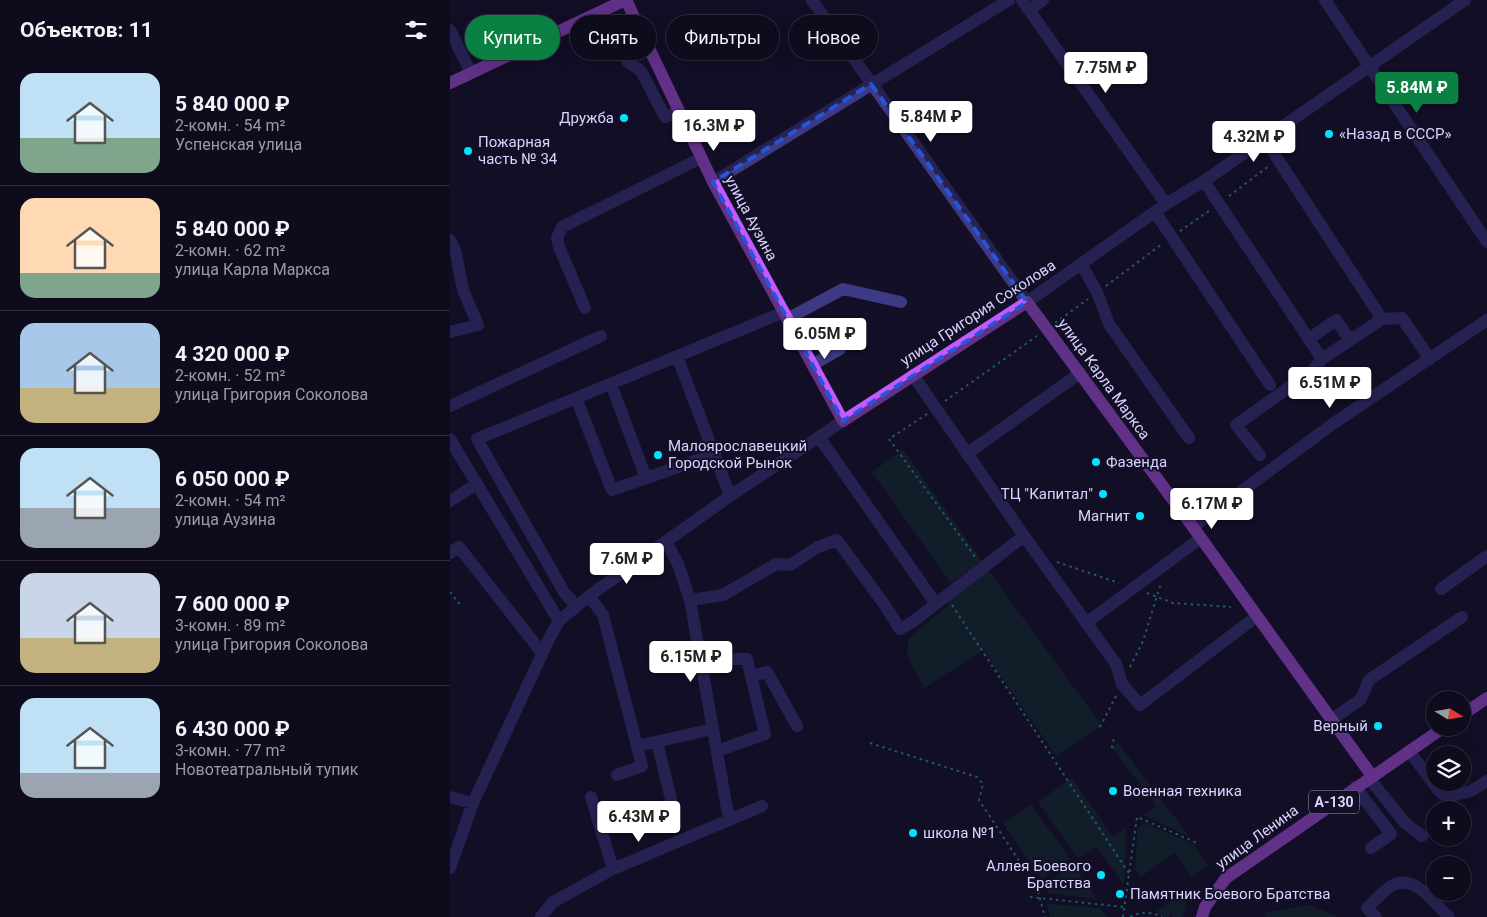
<!DOCTYPE html>
<html lang="ru">
<head>
<meta charset="utf-8">
<style>
  :root { --surface:#0e0b1c; --page:#1c1929; --text:#f1f3f6; --muted:#9b9ba3; --line:#2e2b3b; --accent:#0b8043 }
  body { margin:0; font-family:Roboto,sans-serif; background:var(--page); color:var(--text); height:100vh; display:flex; flex-direction:column; font-size:19px; white-space:nowrap }
  * { box-sizing:border-box; margin:0 }
  p { font-size:16px; color:var(--muted) }
  .icon { flex:none; width:28px; height:28px; fill:none; stroke:currentColor; stroke-width:2; stroke-linecap:round; stroke-linejoin:round }
  .map { position:relative; flex:1; overflow:hidden }
  .drawer { display:flex; flex-direction:column; background:var(--surface); width:450px }
  .drawer>* { flex:none }
  .banner { position:absolute; left:15px; top:15px; width:475px; height:45px; display:flex; gap:10px }
  .needle { width:32px; rotate:101deg }
  .buttons { position:absolute; left:976px; top:691px; display:grid; gap:10px }
  .buttons a { display:grid; place-items:center; width:45px; height:45px; border-radius:50%; background:var(--surface); box-shadow:0 5px 20px #0002,0 0 0 1px var(--line); font-size:25px }
  .price { position:absolute; translate:-50% -42px; padding:0 11px; border-radius:5px; background:#fff; color:#222; font-size:16px; line-height:32px; filter:drop-shadow(0 1px 2px #0008) }
  .price::after { content:''; position:absolute; left:50%; top:30px; width:15px; height:11px; margin-left:-8px; background:inherit; clip-path:polygon(0 0,100% 0,50% 100%) }
  .price.active { background:var(--accent); color:#fff }
  ul { padding:0; list-style:none }
  li { display:flex; align-items:center; gap:15px; height:125px; padding:0 20px }
  li+li { border-top:1px solid var(--line) }
  li span { display:grid; place-items:center; flex:none; width:140px; height:100px; border-radius:15px; color:#555 }
  li>.icon { margin-inline-start:auto }
  span .icon { width:60px; height:60px; fill:#fffc; stroke-width:1 }
  li b { font-size:21px }
  h2 { display:flex; justify-content:space-between; align-items:center; height:60px; padding:0 20px; font-size:21px }
  .tag { padding:0 18px; border-radius:22px; background:var(--surface); box-shadow:0 5px 20px #0002,0 0 0 1px var(--line); font-size:18px; line-height:45px }
  .tag.active { background:var(--accent); color:#fff }
  main { display:flex; flex:1; min-height:0 }
  .map>svg:first-child { display:block }
  .green { fill:#12302f }
  .lines { fill:none; stroke-linecap:round; stroke-linejoin:round }
  .path { stroke:#2fb8b0; stroke-width:2; stroke-dasharray:2.5 4; stroke-linecap:butt }
  .minor { stroke:#3d3a85; stroke-width:12 }
  .major { stroke:#c25bff; stroke-width:12 }
  .marked { fill:none; stroke:#2655da; stroke-width:4; stroke-dasharray:10 6; stroke-linejoin:round }
  .poi-dot { fill:#00e5ff; stroke:#130f26; stroke-width:2 }
  .labels { text-anchor:middle; dominant-baseline:central; stroke-width:4; stroke-linejoin:round; paint-order:stroke }
  .shield { fill:#130f26; stroke:#9e99be; stroke-width:1 }
  .shield-label { font-size:14px; font-weight:bold; fill:#d9d4ff }
  .poi-label { font-size:15px; fill:#d9d4ff; stroke:#130f26; text-anchor:start }
  .street-label { font-size:15px; fill:#d9d4ff; stroke:#130f26 }
</style>
</head>
<body>
<main>
<section class="drawer">
<h2>Объектов: 11<svg class="icon" aria-label="filters" viewBox="0 0 24 24"><path d="M4 7h16M4 17h16"/><circle cx="9" cy="7" r="2"/><circle cx="15" cy="17" r="2"/></svg></h2>
<ul>
<li><span style="background:linear-gradient(#bfe0f5 65%,#7fa58c 0)"><svg class="icon" aria-label="home" viewBox="0 0 24 24"><path d="M3 11l9-7 9 7M6 9v11h12V9"/></svg></span><div><b>5 840 000 ₽</b><p>2-комн. · 54 m²</p><p>Успенская улица</p></div></li>
<li><span style="background:linear-gradient(#ffd9b3 75%,#7fa58c 0)"><svg class="icon" aria-label="home" viewBox="0 0 24 24"><path d="M3 11l9-7 9 7M6 9v11h12V9"/></svg></span><div><b>5 840 000 ₽</b><p>2-комн. · 62 m²</p><p>улица Карла Маркса</p></div></li>
<li><span style="background:linear-gradient(#a9c7e8 65%,#c2b280 0)"><svg class="icon" aria-label="home" viewBox="0 0 24 24"><path d="M3 11l9-7 9 7M6 9v11h12V9"/></svg></span><div><b>4 320 000 ₽</b><p>2-комн. · 52 m²</p><p>улица Григория Соколова</p></div></li>
<li><span style="background:linear-gradient(#bfe0f5 60%,#9aa5b1 0)"><svg class="icon" aria-label="home" viewBox="0 0 24 24"><path d="M3 11l9-7 9 7M6 9v11h12V9"/></svg></span><div><b>6 050 000 ₽</b><p>2-комн. · 54 m²</p><p>улица Аузина</p></div></li>
<li><span style="background:linear-gradient(#c9d6e8 65%,#c2b280 0)"><svg class="icon" aria-label="home" viewBox="0 0 24 24"><path d="M3 11l9-7 9 7M6 9v11h12V9"/></svg></span><div><b>7 600 000 ₽</b><p>3-комн. · 89 m²</p><p>улица Григория Соколова</p></div></li>
<li><span style="background:linear-gradient(#bfe0f5 75%,#9aa5b1 0)"><svg class="icon" aria-label="home" viewBox="0 0 24 24"><path d="M3 11l9-7 9 7M6 9v11h12V9"/></svg></span><div><b>6 430 000 ₽</b><p>3-комн. · 77 m²</p><p>Новотеатральный тупик</p></div></li>
</ul>
</section>
<div class="map">
<svg width="1037" height="917" viewBox="0 0 1037 917">
  <rect width="100%" height="100%" fill="#130f26"/>
  <path class="green" d="M 453,450 L 532,561 L 501,583 L 422,472 Z
    M 538,570 L 652,726 L 606,756 L 533,650 L 474,688 L 457,656 L 458,639 L 500,604 L 498,600 Z
    M 668,743 L 740,837 L 694,815 L 707,806 L 662,748 Z
    M 622,778 L 663,837 L 676,828 L 674,885 L 646,846 L 628,858 L 588,802 Z
    M 581,804 L 620,859 L 592,879 L 553,823 Z
    M 694,823 L 743,844 L 758,866 L 741,877 L 725,853 L 690,877 L 685,870 L 688,827 Z
    M 623,865 L 647,899 L 599,893 L 594,885 Z
    M 724,899 L 737,899 L 733,917 L 723,917 L 721,915 L 718,917 L 713,917 L 706,912 Z
    M 597,904 L 650,908 L 657,917 L 600,917 Z
    M 859,905 L 888,917 L 816,917 L 814,913 Z"/>
  <g class="lines">
    <path class="path" d="M 779,196 L 819,166
      M 730,231 L 759,211
      M 656,286 L 712,244
      M 605,323 L 638,299
      M 495,401 L 587,336
      M 477,414 L 439,439 L 526,558
      M 607,562 L 669,583
      M 0,592 L 11,606
      M 697,593 L 723,603 L 781,607
      M 502,605 L 680,875
      M 680,667 L 693,641 L 711,583
      M 650,727 L 666,696
      M 420,743 L 527,777 L 533,784 L 529,800 L 587,888 L 595,917
      M 662,748 L 664,737
      M 580,897 L 674,907
      M 673,917 L 687,817 L 747,843
      M 680,917 C 691,911 701,912 712,917"/>
    <path class="minor" d="M 362,0 L 577,302 L 716,204 L 754,181 L 1015,0
      M 572,0 L 716,204
      M 875,0 L 1037,242
      M 579,10 L 593,0
      M 137,18 C 143,32 151,36 165,40 L 177,61 L 191,71 L 215,117 L 229,111
      M 0,30 L 21,73
      M 754,181 L 872,359 L 932,319 L 814,138
      M 263,182 L 559,0
      M 705,212 L 820,385
      M 0,240 L 6,253 L 13,290 L 28,325 L 0,332
      M 631,264 L 647,292 L 659,324 L 739,438
      M 135,308 L 109,247 L 107,238 L 112,227 L 251,158
      M 337,319 L 393,289 L 451,302
      M 932,319 L 952,318 L 980,359
      M 859,339 L 886,320 L 900,340
      M 227,356 L 280,496
      M 362,365 L 390,349
      M 463,375 L 574,536 L 666,664 L 672,684 L 690,705 L 807,616
      M 161,384 L 196,478
      M 126,398 L 162,490 L 265,454
      M 0,406 L 151,336
      M 369,437 L 486,604
      M 0,439 L 109,621
      M 518,453 L 630,373
      M 810,455 L 786,425 L 862,371 L 872,359
      M 0,501 L 27,484
      M 743,527 L 884,423 L 1037,320
      M 216,541 L 228,564 L 240,600 L 279,820
      M 0,553 L 9,547 L 92,653
      M 991,589 L 1037,556
      M 139,596 L 153,615 L 187,746 L 263,729
      M 240,600 L 273,595 L 326,564 L 340,565 L 368,547 L 387,540 L 434,604 L 450,629 L 461,623 L 574,536
      M 126,606 L 114,592 L 27,439 L 334,312
      M 636,623 L 751,538
      M 250,659 L 297,659 L 301,676
      M 881,720 L 911,699 L 919,680 L 1012,617
      M 207,742 L 221,799
      M 267,751 L 315,734 L 301,676 L 317,672 L 347,726
      M 959,751 L 989,791 L 997,797 L 1021,791 L 1037,781
      M 167,775 L 192,766 L 187,746
      M 919,778 L 955,823 L 972,836
      M 905,787 L 941,834 L 921,848
      M 0,797 L 23,803
      M 141,797 L 163,869
      M 0,868 L 23,803 L 99,639 L 109,621 L 139,596 L 280,496 L 393,421
      M 91,917 L 103,902 L 163,869 L 312,806
      M 926,917 L 917,908 C 925,901 935,888 945,884 C 967,876 985,904 999,917"/>
    <path class="major" d="M 176,0 L 263,182 L 393,421 L 577,302 L 743,527 L 922,776
      M 0,83 L 175,0
      M 1012,715 L 1037,698
      M 752,917 L 755,907 L 776,878 L 993,728"/>
  </g>
  <path d="M0 0H1037V917H0ZM 421,84 L 577,302 L 393,421 L 263,182 Z" fill="#130f26" fill-opacity=".55" fill-rule="evenodd"/>
  <path class="marked" d="M 421,84 L 577,302 L 393,421 L 263,182 Z"/>
  <g class="poi-dot">
    <circle cx="174" cy="118" r="5"/>
    <circle cx="879" cy="134" r="5"/>
    <circle cx="18" cy="151" r="5"/>
    <circle cx="208" cy="455" r="5"/>
    <circle cx="646" cy="462" r="5"/>
    <circle cx="653" cy="494" r="5"/>
    <circle cx="690" cy="516" r="5"/>
    <circle cx="928" cy="726" r="5"/>
    <circle cx="663" cy="791" r="5"/>
    <circle cx="463" cy="833" r="5"/>
    <circle cx="651" cy="875" r="5"/>
    <circle cx="670" cy="894" r="5"/>
  </g>
  <g class="labels">
    <rect class="shield" x="859" y="790.5" width="50" height="23" rx="4"/>
    <g class="shield-label">
      <text x="884" y="802">А-130</text>
    </g>
    <g class="poi-label">
      <text x="164" y="118" text-anchor="end">Дружба</text>
      <text x="889" y="134">«Назад в СССР»</text>
      <text x="28" y="142">Пожарная<tspan x="28" dy="17">часть № 34</tspan></text>
      <text x="218" y="446">Малоярославецкий<tspan x="218" dy="17">Городской Рынок</tspan></text>
      <text x="656" y="462">Фазенда</text>
      <text x="643" y="494" text-anchor="end">ТЦ "Капитал"</text>
      <text x="680" y="516" text-anchor="end">Магнит</text>
      <text x="918" y="726" text-anchor="end">Верный</text>
      <text x="673" y="791">Военная техника</text>
      <text x="473" y="833">школа №1</text>
      <text x="641" y="866" text-anchor="end">Аллея Боевого<tspan x="641" dy="17">Братства</tspan></text>
      <text x="680" y="894">Памятник Боевого Братства</text>
    </g>
    <g class="street-label">
      <text transform="translate(301 218) rotate(62)">улица Аузина</text>
      <text transform="translate(528 313) rotate(-33)">улица Григория Соколова</text>
      <text transform="translate(654 379) rotate(54)">улица Карла Маркса</text>
      <text transform="translate(807 837) rotate(-36)">улица Ленина</text>
    </g>
  </g>
</svg>
<div class="buttons">
<a><svg class="needle" viewBox="-14 -14 28 28"><path d="M0-13l5 13h-10z" fill="#e53935"/><path d="M0 13l5-13h-10z" fill="#9b9ba3"/></svg></a>
<a><svg class="icon" aria-label="layers" viewBox="0 0 24 24"><path d="M12 4l9 5-9 5-9-5zM3 14l9 5 9-5"/></svg></a>
<a>+</a>
<a>−</a>
</div>
<b class="price" style="left:656px;top:94px">7.75M ₽</b>
<b class="price active" style="left:967px;top:114px">5.84M ₽</b>
<b class="price" style="left:481px;top:143px">5.84M ₽</b>
<b class="price" style="left:264px;top:152px">16.3M ₽</b>
<b class="price" style="left:804px;top:163px">4.32M ₽</b>
<b class="price" style="left:375px;top:360px">6.05M ₽</b>
<b class="price" style="left:880px;top:409px">6.51M ₽</b>
<b class="price" style="left:762px;top:530px">6.17M ₽</b>
<b class="price" style="left:177px;top:585px">7.6M ₽</b>
<b class="price" style="left:241px;top:683px">6.15M ₽</b>
<b class="price" style="left:189px;top:843px">6.43M ₽</b>
<div class="banner">
<a class="tag active">Купить</a>
<a class="tag">Снять</a>
<a class="tag">Фильтры</a>
<a class="tag">Новое</a>
</div>
</div>
</main>
</body>
</html>
